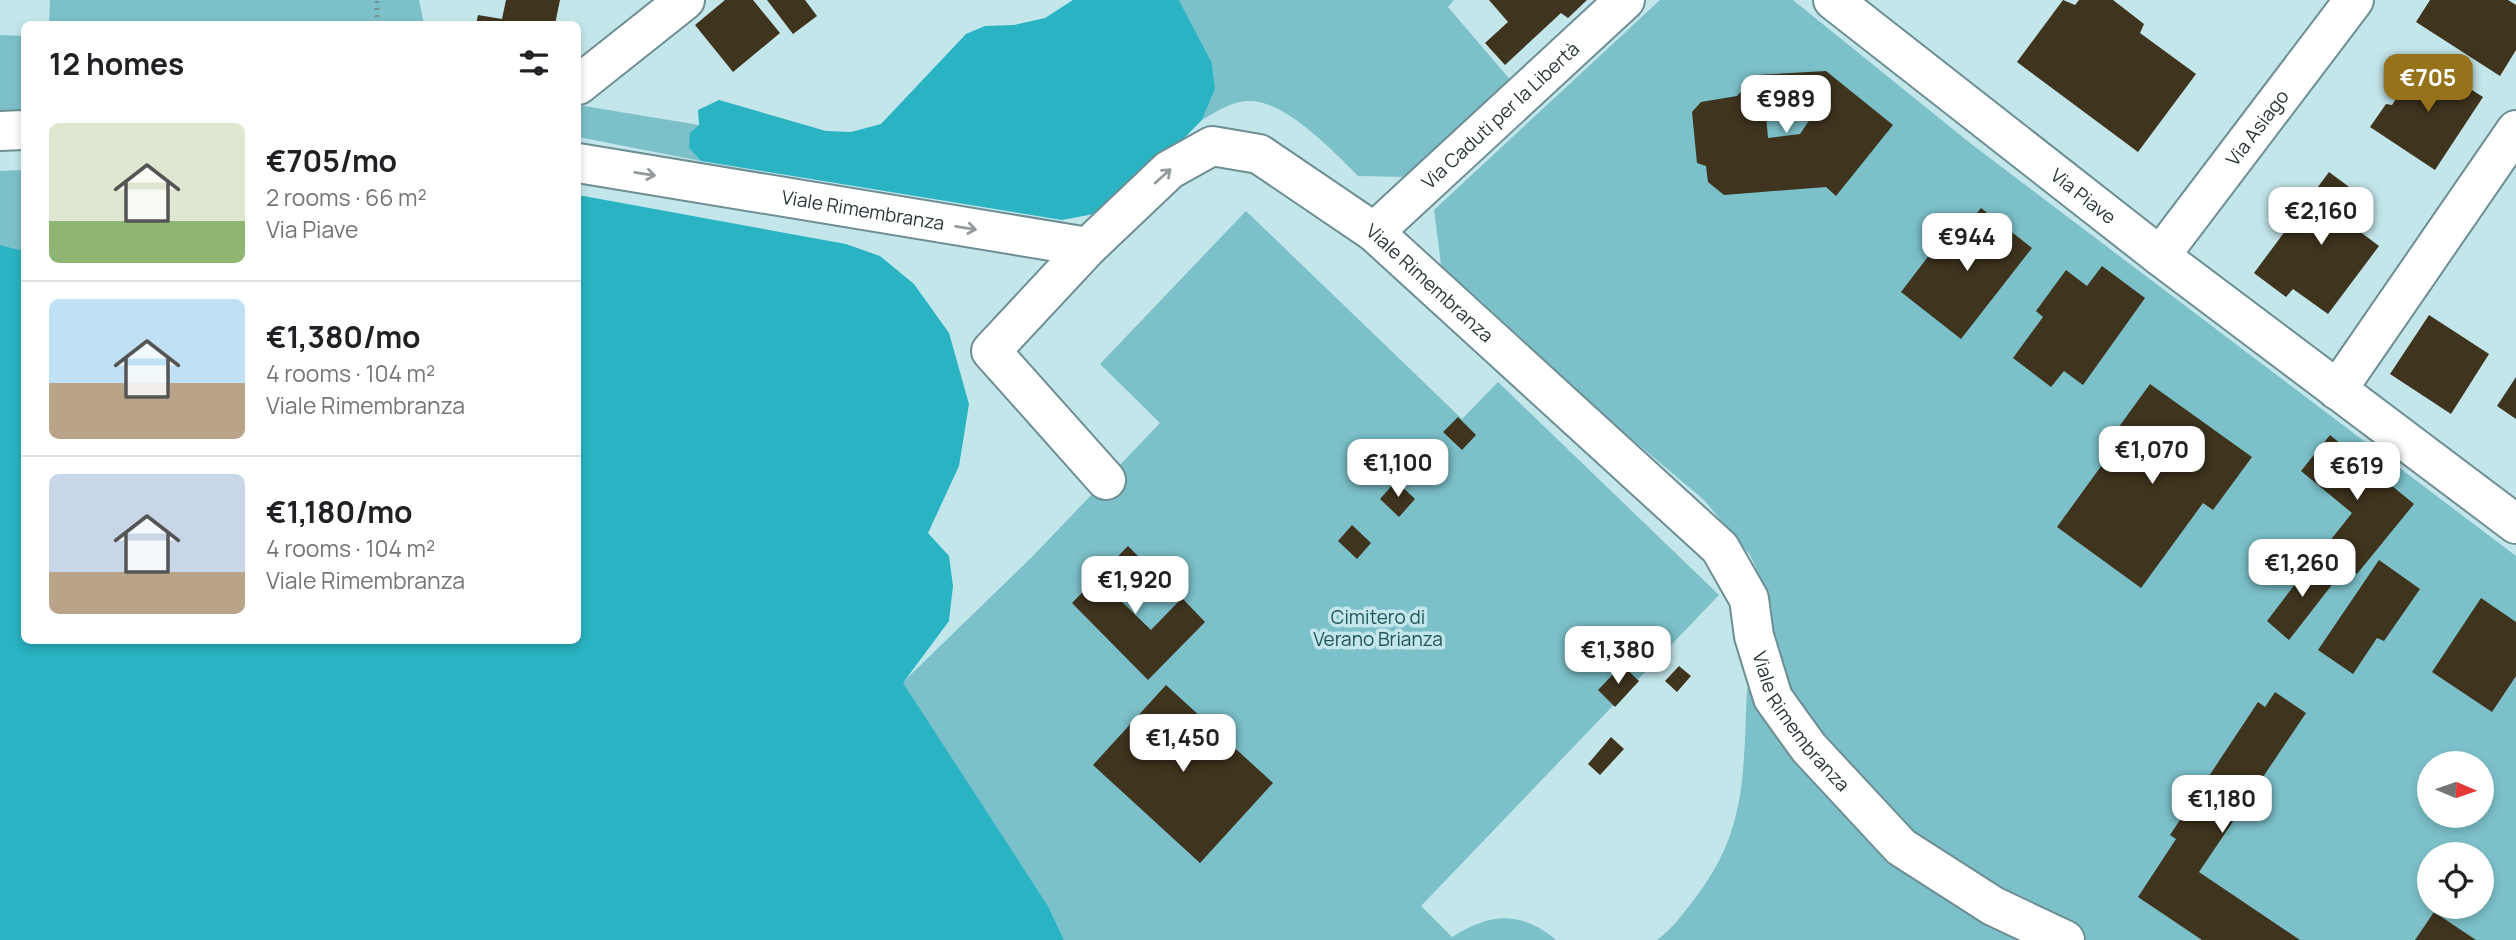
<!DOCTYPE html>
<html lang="en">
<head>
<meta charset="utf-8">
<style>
  :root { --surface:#fff; --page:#f6f6f6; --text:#202124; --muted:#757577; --line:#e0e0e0; --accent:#96721b }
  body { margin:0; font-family:Manrope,sans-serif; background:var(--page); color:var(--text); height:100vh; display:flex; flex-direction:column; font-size:26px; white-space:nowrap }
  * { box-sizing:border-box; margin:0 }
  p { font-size:23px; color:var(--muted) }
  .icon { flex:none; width:38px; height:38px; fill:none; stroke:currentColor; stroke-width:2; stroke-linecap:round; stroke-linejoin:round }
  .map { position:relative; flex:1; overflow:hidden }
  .panel { position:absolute; left:21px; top:21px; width:560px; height:623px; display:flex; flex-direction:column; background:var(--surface); border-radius:10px; box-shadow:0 4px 10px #0003 }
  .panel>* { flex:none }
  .needle { width:46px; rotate:92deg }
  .controls { position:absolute; left:2417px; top:751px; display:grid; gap:14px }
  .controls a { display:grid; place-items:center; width:77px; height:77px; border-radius:50%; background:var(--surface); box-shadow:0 4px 10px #0003; font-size:35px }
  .price { position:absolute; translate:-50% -60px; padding:0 16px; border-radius:14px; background:#fff; color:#222; font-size:23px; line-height:46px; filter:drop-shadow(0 2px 4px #0008) }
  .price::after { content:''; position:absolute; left:50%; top:42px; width:21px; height:16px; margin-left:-10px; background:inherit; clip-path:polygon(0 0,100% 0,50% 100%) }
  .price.current { background:var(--accent); color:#fff }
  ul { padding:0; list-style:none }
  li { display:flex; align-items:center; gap:21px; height:175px; padding:0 28px }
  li+li { border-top:2px solid var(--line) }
  li span { display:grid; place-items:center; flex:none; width:196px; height:140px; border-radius:10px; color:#555 }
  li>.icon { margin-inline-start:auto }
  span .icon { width:84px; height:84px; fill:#fffc; stroke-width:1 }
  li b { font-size:30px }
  h2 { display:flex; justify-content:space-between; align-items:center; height:84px; padding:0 28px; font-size:30px }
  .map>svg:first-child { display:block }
  .green { fill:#7cc0c9; fill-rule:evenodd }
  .forest { fill:#2ab3c2 }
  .building { fill:#3f341e; fill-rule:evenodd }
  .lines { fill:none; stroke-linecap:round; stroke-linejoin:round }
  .minor-casing { stroke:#6d8e93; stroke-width:42 }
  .path { stroke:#779093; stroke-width:4.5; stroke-dasharray:2 5; stroke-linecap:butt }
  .minor { stroke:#fff; stroke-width:38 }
  .oneway { stroke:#949b9c }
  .labels { text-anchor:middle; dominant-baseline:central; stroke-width:7; stroke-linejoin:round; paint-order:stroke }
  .street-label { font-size:19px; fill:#293739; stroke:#c3e6eb }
  .park-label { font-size:19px; fill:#1e545b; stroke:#c3e6eb }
</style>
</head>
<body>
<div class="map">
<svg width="2516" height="940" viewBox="0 0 2516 940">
  <rect width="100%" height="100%" fill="#c3e6eb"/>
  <path class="green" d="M 50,0 L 419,0 L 424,24 L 49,24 Z
    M 1179,0 L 1454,0 L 1448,7 L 1513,83 L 1408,177 L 1358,176 C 1334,152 1283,98 1247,101 C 1230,102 1216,112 1202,120 L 1215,89 L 1212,63 Z
    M 1660,0 L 1793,0 L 1970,143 L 2516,556 L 2516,940 L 2047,940 L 2060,920 L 1977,875 L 1913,830 L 1839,757 L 1801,713 L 1777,659 L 1770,598 L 1750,555 L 1704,500 L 1443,280 L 1434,210 ZM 2429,763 L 2482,763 L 2482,816 L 2429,816 ZM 2429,854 L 2482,854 L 2482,906 L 2429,906 Z
    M 0,35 L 24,36 L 24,114 L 0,114 Z
    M 578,105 L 699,125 L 689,148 L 701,161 L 578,137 Z
    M 24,170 L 24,251 L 0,245 L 0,171 Z
    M 1246,211 L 1462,419 L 1498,382 L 1719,595 L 1421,906 L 1452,937 C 1490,913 1520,910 1556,940 L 1064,940 L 1048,906 L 902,683 L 1032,557 L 1160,423 L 1100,364 Z
    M 1747,688 L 1828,788 L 2032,940 L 1657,940 C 1672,929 1682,915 1693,901 C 1748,831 1743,773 1747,688 Z"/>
  <path class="forest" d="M 1073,0 L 1179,0 L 1212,63 L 1215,89 L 1202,120 L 1121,202 L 1099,213 L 1062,220 L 701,161 L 689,148 L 690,133 L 699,125 L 698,110 L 719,100 L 826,131 L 851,132 L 881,124 L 966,34 L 985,26 L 1014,25 L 1045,18 Z
    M 578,195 L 846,244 L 880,256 L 914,284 L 949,333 L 969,404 L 959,466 L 928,533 L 949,556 L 953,586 L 949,621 L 903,683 L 1048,906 L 1064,940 L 0,940 L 0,245 L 24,251 L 24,640 L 578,640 Z"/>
  <path class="building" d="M 506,0 L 560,0 L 555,24 L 476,24 L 478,15 L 502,19 Z
    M 725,0 L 753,0 L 780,33 L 733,72 L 695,25 Z
    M 767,0 L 805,0 L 817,16 L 793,34 Z
    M 1489,0 L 1587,0 L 1568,18 L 1561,13 L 1505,65 L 1485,43 L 1508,22 Z
    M 2063,0 L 2075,5 L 2079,0 L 2113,0 L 2144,24 L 2140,33 L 2196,74 L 2138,152 L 2017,62 Z
    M 2430,0 L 2508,0 L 2516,5 L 2516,50 L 2500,76 L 2416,22 Z
    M 2422,58 L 2483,97 L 2435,170 L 2370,127 L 2386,104 L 2392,105 Z
    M 1826,71 L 1893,125 L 1836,196 L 1826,187 L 1724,195 L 1708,182 L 1706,166 L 1697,163 L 1692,112 L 1701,102 L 1737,96 L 1756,75 ZM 1814,88 L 1826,96 L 1800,134 L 1768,138 L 1764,93 Z
    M 2329,172 L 2368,201 L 2351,225 L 2379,246 L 2328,314 L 2293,289 L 2286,297 L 2254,273 Z
    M 1981,208 L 2032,248 L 1961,339 L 1901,292 L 1943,237 L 1955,241 Z
    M 2102,266 L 2145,298 L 2083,385 L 2064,371 L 2051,387 L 2013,358 L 2043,317 L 2036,311 L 2066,270 L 2087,286 Z
    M 2429,315 L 2489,354 L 2451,414 L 2390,374 Z
    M 2516,377 L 2516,419 L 2497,406 Z
    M 2150,384 L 2252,457 L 2213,510 L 2203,503 L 2141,588 L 2057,527 L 2120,440 L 2113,435 Z
    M 1458,417 L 1476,435 L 1462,450 L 1443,432 Z
    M 2330,435 L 2414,504 L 2357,574 L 2325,547 L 2352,513 L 2301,471 Z
    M 1396,481 L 1415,499 L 1399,517 L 1380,499 Z
    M 1352,525 L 1371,543 L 1357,559 L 1338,541 Z
    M 1128,546 L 1152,570 L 1121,601 L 1151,630 L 1182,598 L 1205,622 L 1148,680 L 1072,603 Z
    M 2315,558 L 2338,577 L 2289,640 L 2267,621 Z
    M 2379,560 L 2420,589 L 2384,641 L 2377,638 L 2353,674 L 2318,650 Z
    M 2481,598 L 2516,622 L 2516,676 L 2492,712 L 2432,672 Z
    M 1622,665 L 1639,681 L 1615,707 L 1598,690 Z
    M 1679,666 L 1691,676 L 1677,692 L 1665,681 Z
    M 1166,685 L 1273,783 L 1200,863 L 1093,765 Z
    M 2275,692 L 2306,713 L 2199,872 L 2300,940 L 2202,940 L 2138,897 L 2176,839 L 2170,835 L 2258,702 L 2265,707 Z
    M 1611,737 L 1624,749 L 1600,775 L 1588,764 Z
    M 2434,912 L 2476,940 L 2415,940 Z"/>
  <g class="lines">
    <g class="minor-casing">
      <g id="minor">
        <path id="s1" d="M 1833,0 L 2160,256 L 2516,524"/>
        <path d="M 578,85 L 685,0"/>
        <path d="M 0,131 L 24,130"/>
        <path id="s2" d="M 578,163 L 1088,247 L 1169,170 L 1212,146 L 1259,154 L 1374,232 L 1720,548 L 1749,599 L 1754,636 L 1773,698 L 1809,748 L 1901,847 L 1993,906 L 2065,940"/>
        <path id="s3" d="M 1374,232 L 1625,0"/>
        <path d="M 1088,247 L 991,351 L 1106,480"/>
        <path id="s4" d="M 2160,256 L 2354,0"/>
        <path d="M 2337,390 L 2516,130"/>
      </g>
    </g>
    <path class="path" d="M 377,24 L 377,0"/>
    <use href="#minor" class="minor"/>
  </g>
  <defs><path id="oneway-shaft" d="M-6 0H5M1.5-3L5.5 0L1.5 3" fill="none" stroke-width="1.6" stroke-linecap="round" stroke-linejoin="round" transform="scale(1.75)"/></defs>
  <g class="oneway">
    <use href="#oneway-shaft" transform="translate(645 174) rotate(9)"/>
    <use href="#oneway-shaft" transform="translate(1163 176) rotate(-42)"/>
    <use href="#oneway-shaft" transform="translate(966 228) rotate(9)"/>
  </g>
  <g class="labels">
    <g class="street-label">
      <text stroke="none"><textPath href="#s3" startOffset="172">Via Caduti per la Libertà</textPath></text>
      <text stroke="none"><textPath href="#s4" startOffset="161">Via Asiago</textPath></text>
      <text stroke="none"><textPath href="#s1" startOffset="318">Via Piave</textPath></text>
      <text stroke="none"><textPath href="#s2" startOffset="289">Viale Rimembranza</textPath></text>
      <text stroke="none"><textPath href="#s2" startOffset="940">Viale Rimembranza</textPath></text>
      <text stroke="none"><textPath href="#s2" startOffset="1528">Viale Rimembranza</textPath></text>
    </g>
    <g class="park-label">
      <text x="1378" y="617">Cimitero di<tspan x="1378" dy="22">Verano Brianza</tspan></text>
    </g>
  </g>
</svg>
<div class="controls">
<a><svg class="needle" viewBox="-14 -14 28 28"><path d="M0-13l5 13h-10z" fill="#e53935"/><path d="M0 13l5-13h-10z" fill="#757577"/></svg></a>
<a><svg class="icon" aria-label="locate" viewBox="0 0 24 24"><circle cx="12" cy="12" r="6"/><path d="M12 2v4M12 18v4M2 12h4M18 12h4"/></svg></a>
</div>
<b class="price current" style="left:2428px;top:114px">€705</b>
<b class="price" style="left:1786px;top:135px">€989</b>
<b class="price" style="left:2321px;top:247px">€2,160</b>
<b class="price" style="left:1967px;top:273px">€944</b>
<b class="price" style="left:2152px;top:486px">€1,070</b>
<b class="price" style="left:1398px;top:499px">€1,100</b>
<b class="price" style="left:2357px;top:502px">€619</b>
<b class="price" style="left:2302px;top:599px">€1,260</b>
<b class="price" style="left:1135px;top:616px">€1,920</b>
<b class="price" style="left:1618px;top:686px">€1,380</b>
<b class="price" style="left:1183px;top:774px">€1,450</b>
<b class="price" style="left:2222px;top:835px">€1,180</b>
<section class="panel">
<h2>12 homes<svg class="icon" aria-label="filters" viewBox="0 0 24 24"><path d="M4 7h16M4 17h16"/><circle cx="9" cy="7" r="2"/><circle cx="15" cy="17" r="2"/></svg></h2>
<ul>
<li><span style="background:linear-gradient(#dfe7d0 70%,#8fb573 0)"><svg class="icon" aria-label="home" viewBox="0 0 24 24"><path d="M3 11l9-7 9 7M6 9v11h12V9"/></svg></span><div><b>€705/mo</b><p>2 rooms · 66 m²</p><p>Via Piave</p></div></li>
<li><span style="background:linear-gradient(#bfe0f5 60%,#b9a48a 0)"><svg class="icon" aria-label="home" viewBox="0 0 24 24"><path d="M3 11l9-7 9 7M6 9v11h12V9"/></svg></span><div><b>€1,380/mo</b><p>4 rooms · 104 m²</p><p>Viale Rimembranza</p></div></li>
<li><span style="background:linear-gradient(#c9d6e8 70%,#b9a48a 0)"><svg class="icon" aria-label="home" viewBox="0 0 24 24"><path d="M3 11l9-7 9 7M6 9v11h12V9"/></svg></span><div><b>€1,180/mo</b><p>4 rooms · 104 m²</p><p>Viale Rimembranza</p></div></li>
</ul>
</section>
</div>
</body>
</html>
